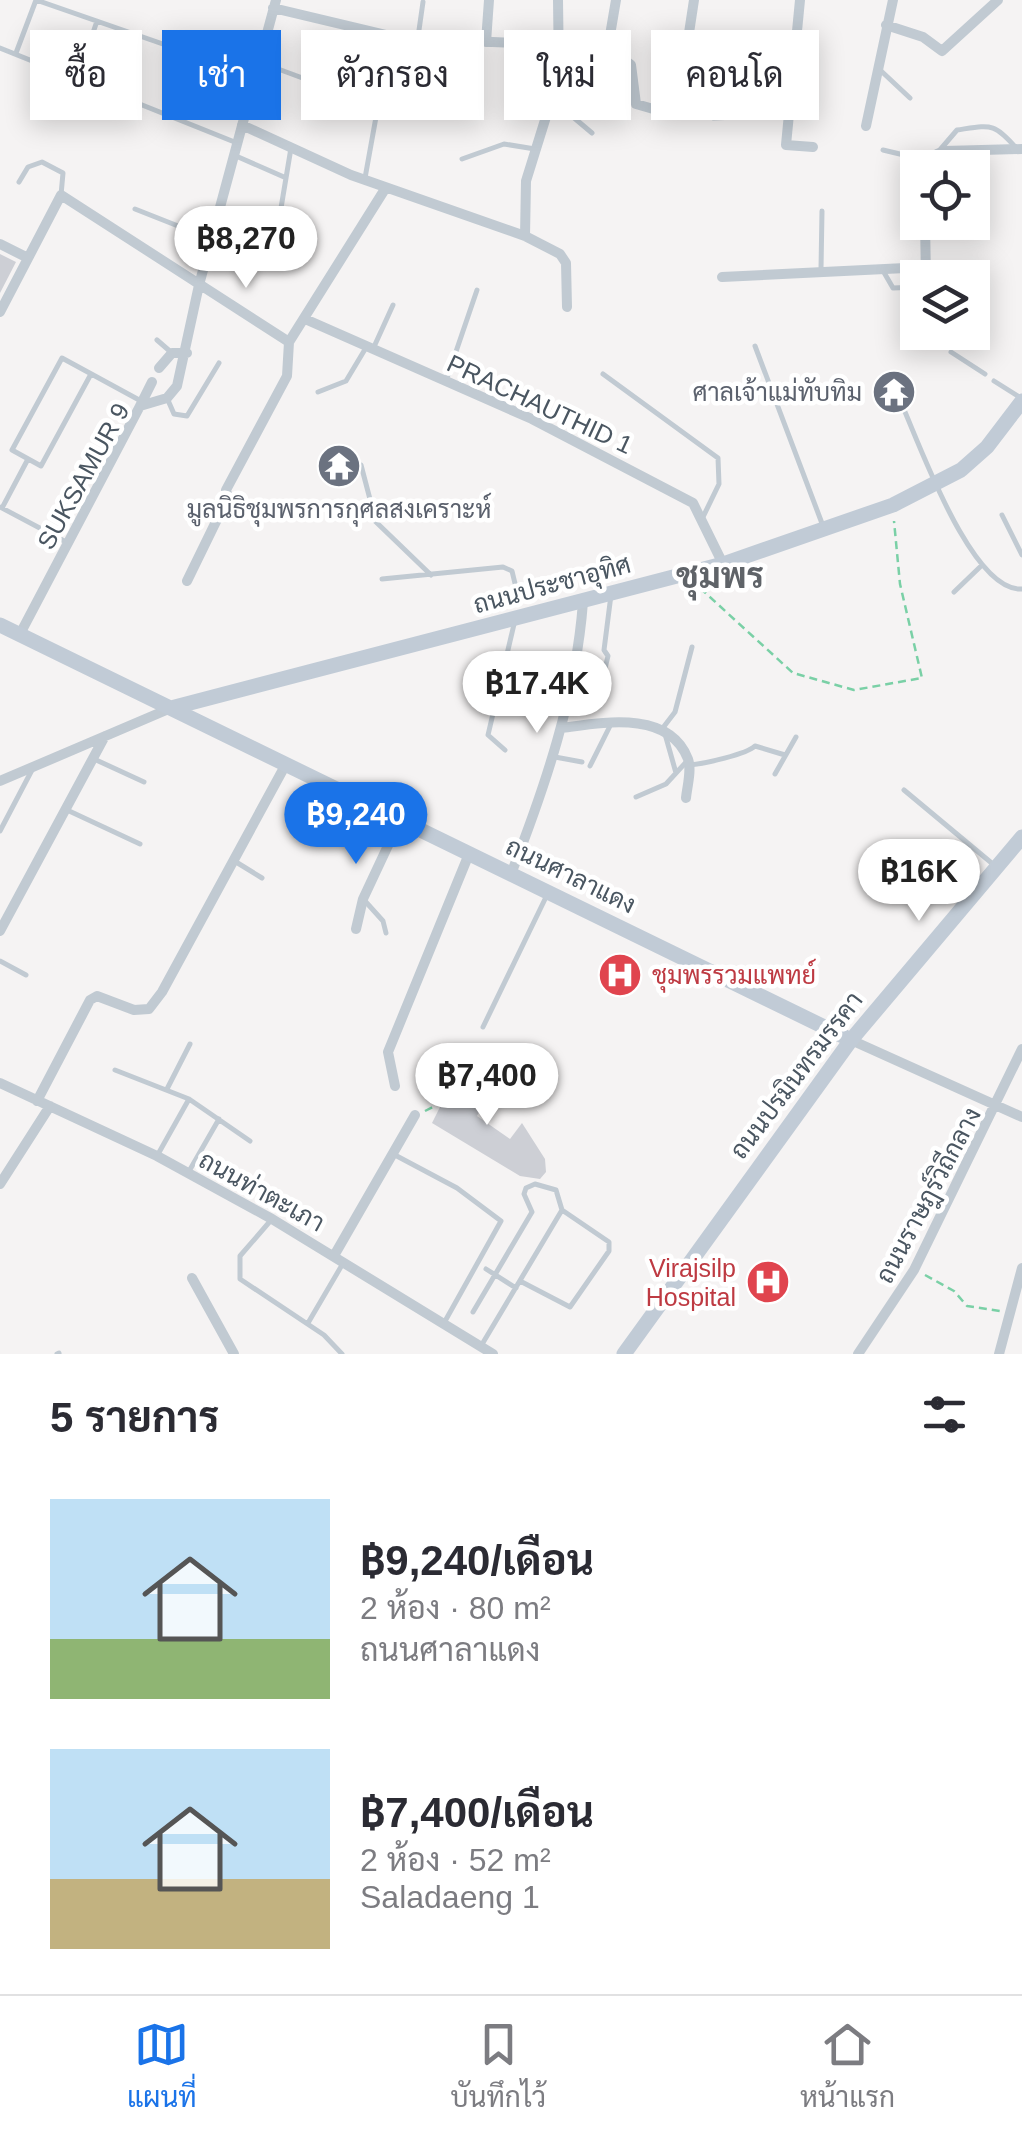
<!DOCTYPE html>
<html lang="th">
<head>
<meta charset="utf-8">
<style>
  :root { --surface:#fff; --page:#f2f2f3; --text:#2b2b33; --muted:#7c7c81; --line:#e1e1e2; --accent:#1a73e8 }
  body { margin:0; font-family:Helvetica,Sarabun,sans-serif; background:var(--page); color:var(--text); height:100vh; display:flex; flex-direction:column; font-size:38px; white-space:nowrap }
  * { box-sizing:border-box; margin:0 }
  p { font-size:32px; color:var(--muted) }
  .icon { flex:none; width:55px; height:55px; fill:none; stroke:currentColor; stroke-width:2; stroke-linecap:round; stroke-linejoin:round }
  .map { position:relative; height:1354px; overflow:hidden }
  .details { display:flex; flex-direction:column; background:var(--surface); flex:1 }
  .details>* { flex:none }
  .top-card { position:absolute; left:30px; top:30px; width:962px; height:90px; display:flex; gap:20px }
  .buttons { position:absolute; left:900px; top:150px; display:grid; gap:20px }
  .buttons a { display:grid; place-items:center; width:90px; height:90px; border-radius:0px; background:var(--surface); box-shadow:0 5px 25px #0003; font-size:50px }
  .price { position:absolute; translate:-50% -85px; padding:0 22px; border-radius:35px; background:#fff; color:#222; font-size:32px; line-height:65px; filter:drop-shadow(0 2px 5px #0008) }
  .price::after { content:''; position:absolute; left:50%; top:60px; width:30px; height:22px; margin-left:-15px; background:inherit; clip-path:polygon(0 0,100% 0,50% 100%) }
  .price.active { background:var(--accent); color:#fff }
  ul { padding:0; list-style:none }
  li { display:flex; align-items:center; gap:30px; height:250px; padding:0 50px }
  li span { display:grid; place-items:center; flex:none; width:280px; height:200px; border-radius:0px; color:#555 }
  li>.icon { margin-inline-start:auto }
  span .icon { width:120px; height:120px; fill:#fffc; stroke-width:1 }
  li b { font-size:42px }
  h2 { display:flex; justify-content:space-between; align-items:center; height:120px; padding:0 50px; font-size:42px }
  .chip { padding:0 35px; border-radius:0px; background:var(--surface); box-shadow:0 5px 25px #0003; font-size:35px; line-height:90px }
  .chip.active { background:var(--accent); color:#fff }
  .dock { display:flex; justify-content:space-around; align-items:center; height:140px; border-top:2px solid var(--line); background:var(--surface); font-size:28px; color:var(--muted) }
  .dock a { display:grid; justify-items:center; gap:5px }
  .dock .active { color:var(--accent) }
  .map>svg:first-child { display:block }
  .building { fill:#cdcfd5 }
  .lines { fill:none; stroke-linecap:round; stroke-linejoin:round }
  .path { stroke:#7ad0a6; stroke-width:2.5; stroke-dasharray:8 5; stroke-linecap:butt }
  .lane { stroke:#c1cad2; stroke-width:5 }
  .street { stroke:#c1cad2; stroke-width:10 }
  .secondary { stroke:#c1cbd6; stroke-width:15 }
  .labels { text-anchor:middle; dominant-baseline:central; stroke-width:9; stroke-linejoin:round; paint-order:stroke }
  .worship-label { font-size:25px; fill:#5b616d; stroke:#fff; text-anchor:end }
  .street-label { font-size:25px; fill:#4a5661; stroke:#fff }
  .health-label { font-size:25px; fill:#be3a42; stroke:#fff; text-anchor:start }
  .district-label { font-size:35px; font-weight:bold; fill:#5f6368; stroke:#fff }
</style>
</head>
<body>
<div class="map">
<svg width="1022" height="1354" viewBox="0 0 1022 1354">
  <rect width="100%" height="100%" fill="#f5f3f3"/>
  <path class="building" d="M 0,254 L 16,262 L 0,293 Z
    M 460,1067 L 493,1085 L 477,1116 L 510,1139 L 522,1123 L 545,1159 L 546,1172 L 540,1179 L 520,1176 L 432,1123 Z"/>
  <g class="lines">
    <path class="path" d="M 700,588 L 793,673 L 854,690 L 922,678 L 900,584 L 894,521
      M 425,1111 L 437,1105
      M 925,1275 L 954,1291 L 967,1306 L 1000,1311"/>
    <path class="lane" d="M 36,0 L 255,76
      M 418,37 L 423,2
      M 0,48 L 237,143
      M 16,53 L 36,0
      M 262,63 L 378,106 L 365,178
      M 879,69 L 910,98
      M 78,77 L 97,21
      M 557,90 L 573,117 L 592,133
      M 713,118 L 737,117 L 761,92 L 789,97
      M 883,150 L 929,161
      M 939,151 L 957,130 C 991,125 994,122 1017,149
      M 236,156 L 284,177
      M 462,159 L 504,144 L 535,149
      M 19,182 L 28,167 L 42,162 L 63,173 L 61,195
      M 135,209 L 211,239
      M 278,226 L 291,148
      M 821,269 L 822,211
      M 882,269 L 893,288 L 918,287
      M 157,340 L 172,353
      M 755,346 L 823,526
      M 373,349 L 393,305
      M 951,352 L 985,374
      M 91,374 L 41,466 L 12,450 L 62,358 L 141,401
      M 603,374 L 718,458 L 719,484 L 703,517
      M 447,378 L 477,290
      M 994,381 L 1021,398
      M 318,392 L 346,381 L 367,346
      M 167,398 L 174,414 L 187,416 L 219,363
      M 902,405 C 920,445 972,593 1022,589
      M 361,465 L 376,522 L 431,575
      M 0,507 L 68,543
      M 2,508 L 28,459
      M 1002,515 L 1022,555
      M 382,579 L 503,567 L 512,571 L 518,596
      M 954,592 L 980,567
      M 600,689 L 608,656 L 604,650 L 611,595
      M 662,729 L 675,712 L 692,647
      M 665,734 L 676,773
      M 505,750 L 488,735 L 515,620
      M 555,757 L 582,762
      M 94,759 L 144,782
      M 689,765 C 704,764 747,754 755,746 L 785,755
      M 590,766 L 611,724
      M 775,774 L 796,737
      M 904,790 L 994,865
      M 636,797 L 666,784 L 688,760
      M 67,810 L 140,844
      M 0,831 L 32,770
      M 236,862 L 262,878
      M 365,901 L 383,921 L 386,933
      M 0,961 L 26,975
      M 483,1027 L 547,895
      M 115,1070 L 189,1099 L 250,1141
      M 167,1089 L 190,1044
      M 393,1154 L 457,1188 L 501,1221 L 444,1323
      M 157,1156 L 189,1099
      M 188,1173 L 219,1119
      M 272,1219 L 240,1256 L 240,1279 L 324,1335 L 342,1354
      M 486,1269 L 516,1288
      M 520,1281 L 570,1307 L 609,1251 L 609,1242 L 562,1210
      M 473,1312 L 532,1212 L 524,1194 L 526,1188 L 535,1184 L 556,1190 L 562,1210 L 481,1346
      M 308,1323 L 342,1265
      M 57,1354 L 59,1353"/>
    <path class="street" d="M 800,0 L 786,145 L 813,147
      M 273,8 L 399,38 L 608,47 L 631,65 L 636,104 L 674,115
      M 886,25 L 923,37 L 942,51 L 998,0
      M 486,42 L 489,0
      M 687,46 L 694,0
      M 608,47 L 616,0
      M 242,125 L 351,175 L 525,236 L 560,254 L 566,263 L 567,307
      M 866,126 L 893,0
      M 926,168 L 937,154 L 945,151 L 1022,149
      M 925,222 L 926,278
      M 525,236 L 526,181 L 559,75 L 558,0
      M 0,244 L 28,258
      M 722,277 L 926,267
      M 0,312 L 61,195 L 289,342 L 385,189
      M 305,319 L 532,419 L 693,503 L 723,564
      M 159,368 L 172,353 L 187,353
      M 140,406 L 152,382
      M 187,581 L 228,497 L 226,490 L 287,376 L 289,342
      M 20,634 L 140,406 L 167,398 L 177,386 L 199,285 L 276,0
      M 561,728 C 600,723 669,709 688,759 C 692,770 687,787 686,798
      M 0,781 L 171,708
      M 511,874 C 545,787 576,696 583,602
      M 356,929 L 363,899 L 400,820
      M 0,931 L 105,736
      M 851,1040 L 1022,1117
      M 0,1083 L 157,1156 L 272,1219 L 493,1354
      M 395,1086 L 388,1052 L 469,854
      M 37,1101 L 90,1000 L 97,996 L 134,1010 L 149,1009 L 162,992 L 286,764
      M 0,1184 L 50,1106
      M 335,1254 L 415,1115
      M 192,1278 L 234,1354
      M 858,1354 L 914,1270 L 1022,1049
      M 999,1354 L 1022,1268"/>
    <path class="secondary" d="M 0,625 L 851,1040
      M 171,708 L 723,564 L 893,505 L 961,470 L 987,447 L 1022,401
      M 624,1354 L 851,1040 L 1022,837"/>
  </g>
  <defs>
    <g id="temple-disc" transform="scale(2.25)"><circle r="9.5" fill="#6b7280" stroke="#fff"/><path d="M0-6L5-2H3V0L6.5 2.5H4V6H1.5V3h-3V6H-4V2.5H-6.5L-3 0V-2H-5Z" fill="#fff"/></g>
    <g id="hospital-disc" transform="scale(2.25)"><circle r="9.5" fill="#e0444e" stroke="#fff"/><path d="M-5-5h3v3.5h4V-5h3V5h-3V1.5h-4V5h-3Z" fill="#fff"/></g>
  </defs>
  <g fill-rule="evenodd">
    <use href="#temple-disc" x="894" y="392"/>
    <use href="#temple-disc" x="339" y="466"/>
    <use href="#hospital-disc" x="620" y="975"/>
    <use href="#hospital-disc" x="768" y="1282"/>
  </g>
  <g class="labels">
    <g class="worship-label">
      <text x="862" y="392">ศาลเจ้าแม่ทับทิม</text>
      <text x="339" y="509" text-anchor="middle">มูลนิธิชุมพรการกุศลสงเคราะห์</text>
    </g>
    <g class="street-label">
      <text transform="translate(540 404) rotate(25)">PRACHAUTHID 1</text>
      <text transform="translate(83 476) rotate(-61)">SUKSAMUR 9</text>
      <text transform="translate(552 584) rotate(-15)">ถนนประชาอุทิศ</text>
      <text transform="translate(571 875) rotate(26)">ถนนศาลาแดง</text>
      <text transform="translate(796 1075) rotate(-53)">ถนนปรมินทรมรรคา</text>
      <text transform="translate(262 1191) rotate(29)">ถนนท่าตะเภา</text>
      <text transform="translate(928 1195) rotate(-62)">ถนนราษฎร์วิถีกลาง</text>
    </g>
    <g class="health-label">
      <text x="652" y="975">ชุมพรรวมแพทย์</text>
      <text x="736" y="1268" text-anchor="end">Virajsilp<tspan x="736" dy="29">Hospital</tspan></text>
    </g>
    <g class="district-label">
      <text x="720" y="575">ชุมพร</text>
    </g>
  </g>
</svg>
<div class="buttons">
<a><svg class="icon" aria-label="locate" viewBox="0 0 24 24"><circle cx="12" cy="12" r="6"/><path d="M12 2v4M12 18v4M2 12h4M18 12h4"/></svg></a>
<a><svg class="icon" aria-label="layers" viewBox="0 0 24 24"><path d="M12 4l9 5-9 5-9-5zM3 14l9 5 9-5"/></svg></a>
</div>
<b class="price" style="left:246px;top:291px">฿8,270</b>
<b class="price" style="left:537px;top:736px">฿17.4K</b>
<b class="price active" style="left:356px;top:867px">฿9,240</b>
<b class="price" style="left:919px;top:924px">฿16K</b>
<b class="price" style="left:487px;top:1128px">฿7,400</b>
<div class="top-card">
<a class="chip">ซื้อ</a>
<a class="chip active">เช่า</a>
<a class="chip">ตัวกรอง</a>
<a class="chip">ใหม่</a>
<a class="chip">คอนโด</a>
</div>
</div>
<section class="details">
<h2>5 รายการ<svg class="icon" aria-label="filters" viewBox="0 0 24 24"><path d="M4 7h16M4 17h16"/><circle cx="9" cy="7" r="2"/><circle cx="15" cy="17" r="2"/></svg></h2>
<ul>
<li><span style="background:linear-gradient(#bfe0f5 70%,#8fb573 0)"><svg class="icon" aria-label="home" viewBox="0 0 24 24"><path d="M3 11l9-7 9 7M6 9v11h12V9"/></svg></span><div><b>฿9,240/เดือน</b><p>2 ห้อง · 80 m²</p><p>ถนนศาลาแดง</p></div></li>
<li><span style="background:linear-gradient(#bfe0f5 65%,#c2b280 0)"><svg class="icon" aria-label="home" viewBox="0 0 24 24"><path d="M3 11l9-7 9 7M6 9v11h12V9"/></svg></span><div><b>฿7,400/เดือน</b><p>2 ห้อง · 52 m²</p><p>Saladaeng 1</p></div></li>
</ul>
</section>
<nav class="dock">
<a class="active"><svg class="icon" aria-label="map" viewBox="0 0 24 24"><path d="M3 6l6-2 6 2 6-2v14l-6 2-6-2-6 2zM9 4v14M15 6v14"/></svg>แผนที่</a>
<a><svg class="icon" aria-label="saved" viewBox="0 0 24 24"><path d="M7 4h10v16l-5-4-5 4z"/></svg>บันทึกไว้</a>
<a><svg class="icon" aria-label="home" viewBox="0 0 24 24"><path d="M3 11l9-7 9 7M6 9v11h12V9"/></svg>หน้าแรก</a>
</nav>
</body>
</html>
